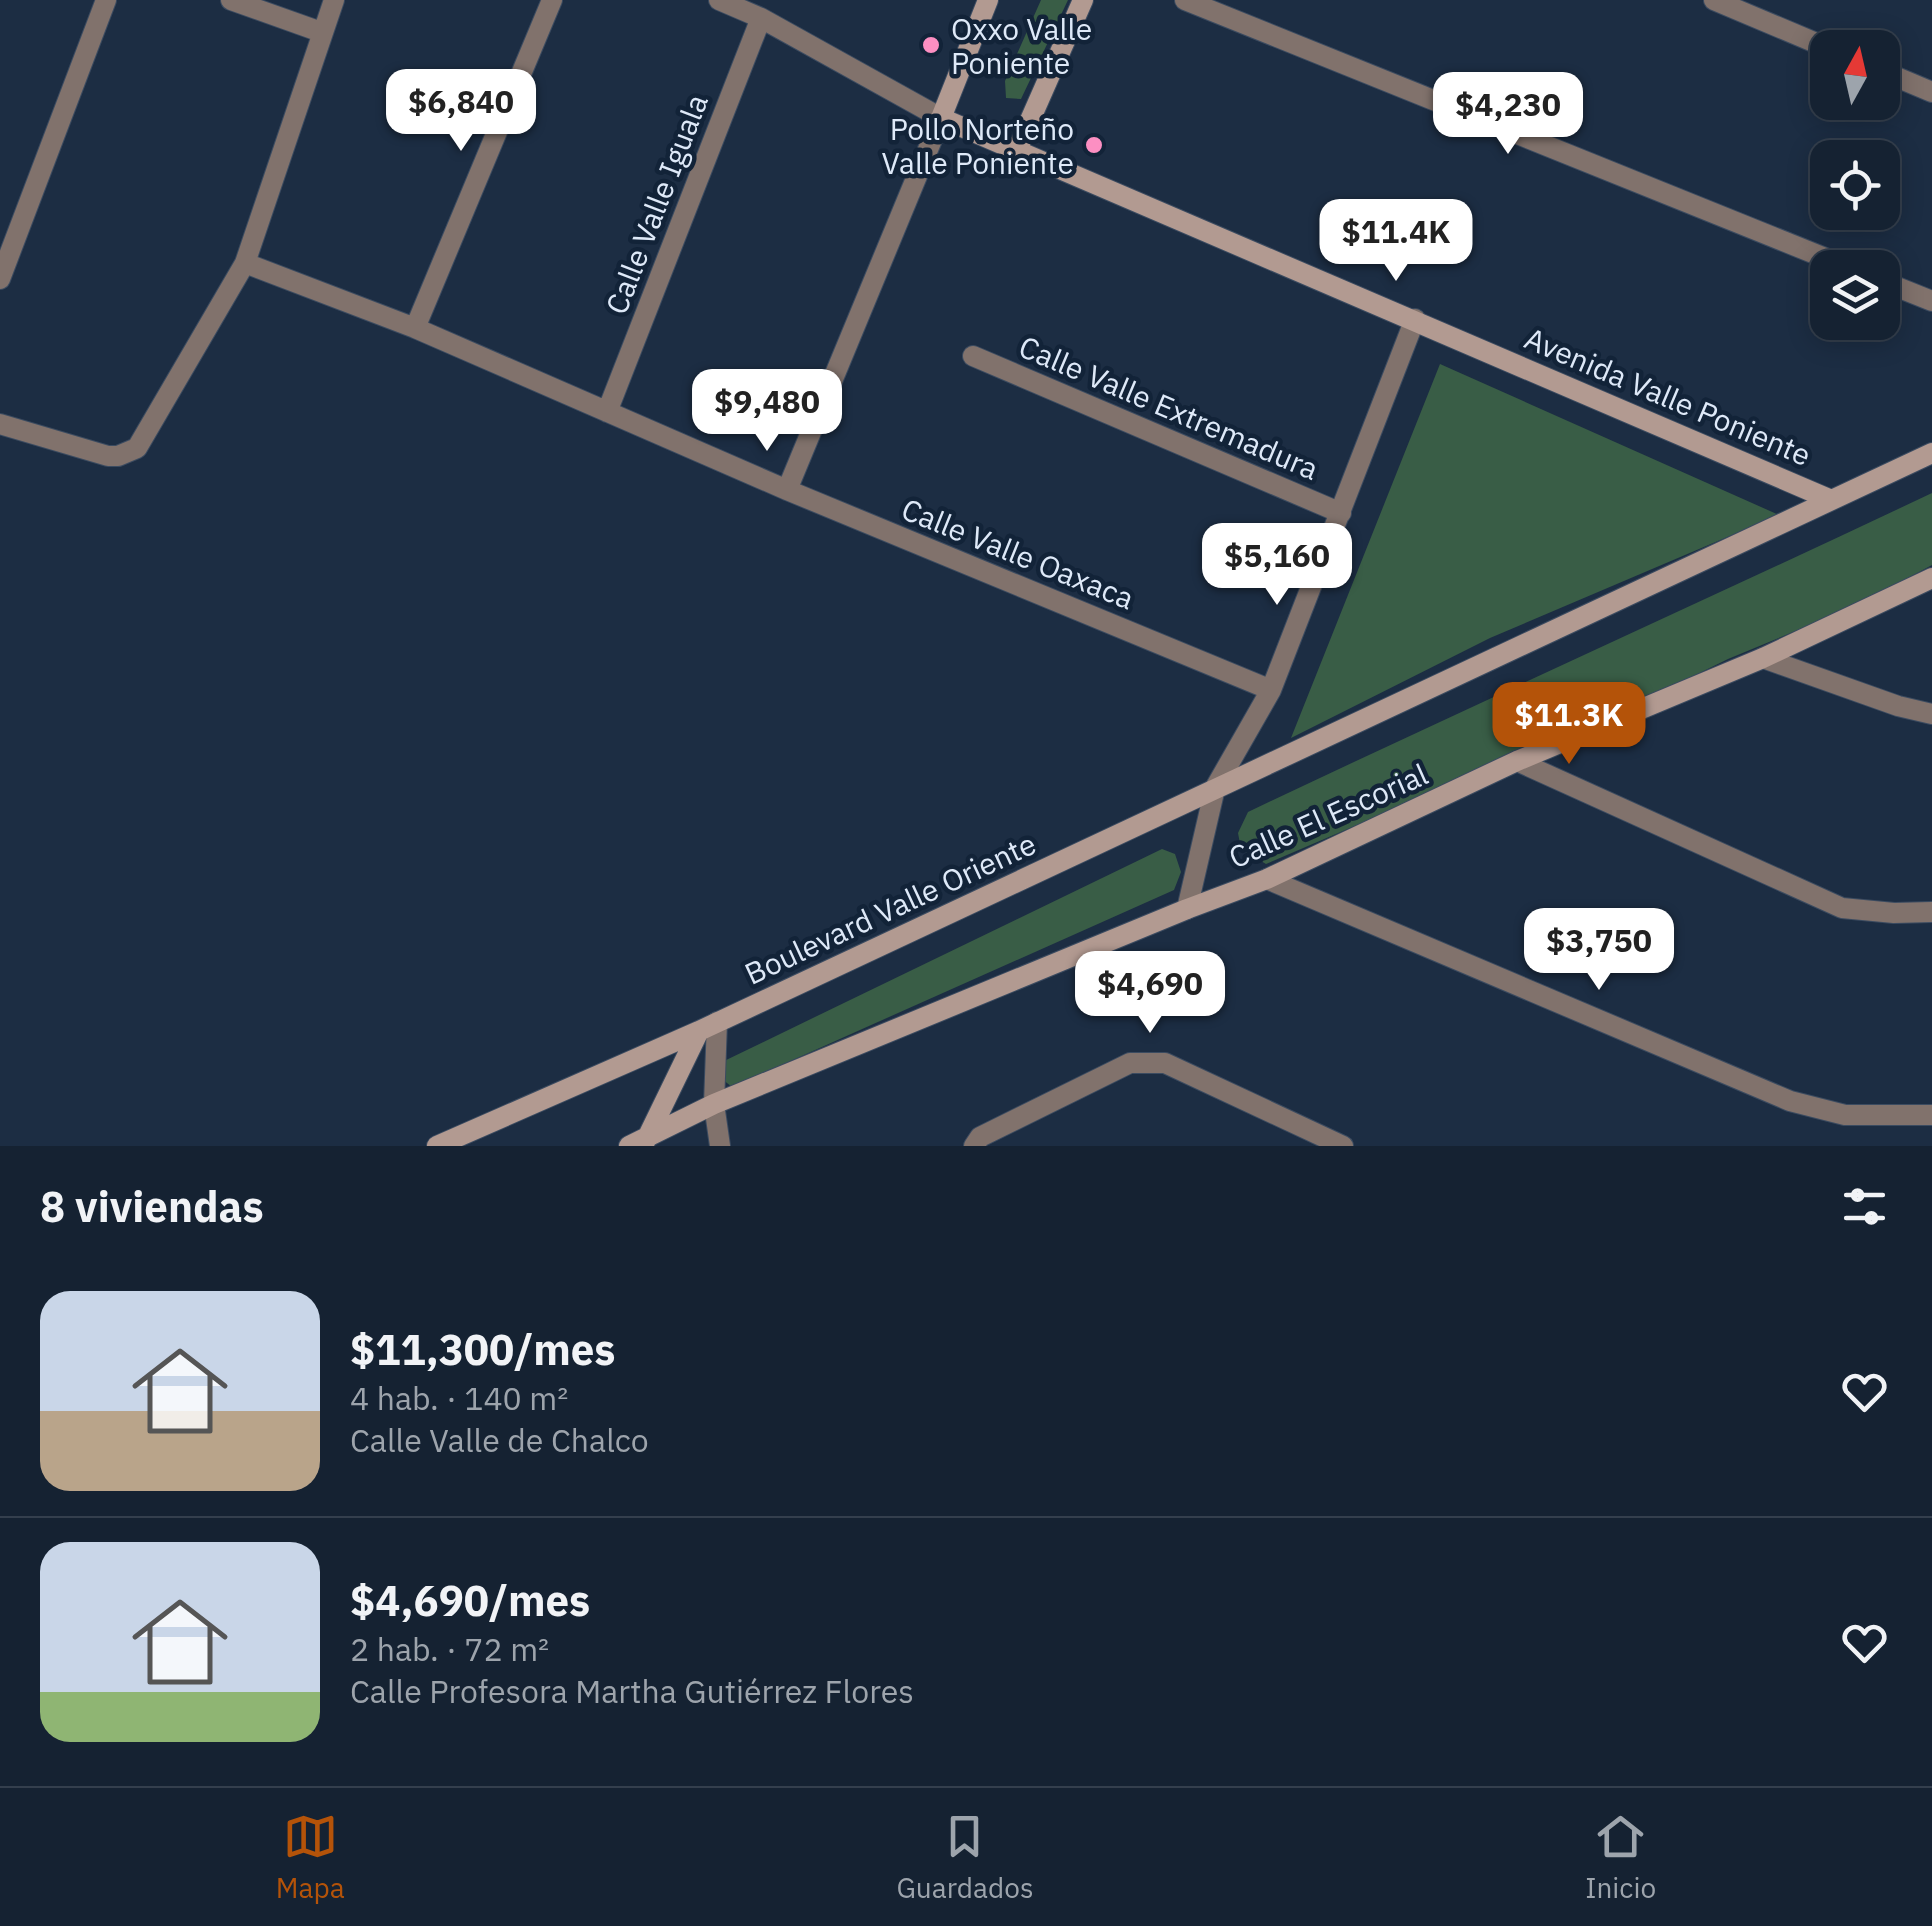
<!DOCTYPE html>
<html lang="es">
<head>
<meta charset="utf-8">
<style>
  :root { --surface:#152232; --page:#222f3e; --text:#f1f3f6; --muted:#9da4ac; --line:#343f4d; --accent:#b45309 }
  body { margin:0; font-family:"IBM Plex Sans",sans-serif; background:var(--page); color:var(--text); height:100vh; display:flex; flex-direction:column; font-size:38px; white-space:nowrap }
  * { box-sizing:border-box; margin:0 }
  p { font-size:32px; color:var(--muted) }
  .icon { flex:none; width:55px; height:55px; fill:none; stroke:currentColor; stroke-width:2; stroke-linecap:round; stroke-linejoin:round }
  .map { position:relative; height:1146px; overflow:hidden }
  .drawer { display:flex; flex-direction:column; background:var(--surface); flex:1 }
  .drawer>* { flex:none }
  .needle { width:65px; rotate:8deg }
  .fabs { position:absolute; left:1810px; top:30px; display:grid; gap:20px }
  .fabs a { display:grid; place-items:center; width:90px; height:90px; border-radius:20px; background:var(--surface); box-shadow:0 5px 25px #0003,0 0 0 2px var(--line); font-size:50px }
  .price { position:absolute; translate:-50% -85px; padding:0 22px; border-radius:20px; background:#fff; color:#222; font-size:32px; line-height:65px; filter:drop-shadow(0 2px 5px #0008) }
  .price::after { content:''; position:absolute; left:50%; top:60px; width:30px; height:22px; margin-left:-15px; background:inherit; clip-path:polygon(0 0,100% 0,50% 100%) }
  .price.on { background:var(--accent); color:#fff }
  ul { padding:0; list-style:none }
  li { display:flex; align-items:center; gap:30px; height:250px; padding:0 40px }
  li+li { border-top:2px solid var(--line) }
  li span { display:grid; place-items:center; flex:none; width:280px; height:200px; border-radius:30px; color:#555 }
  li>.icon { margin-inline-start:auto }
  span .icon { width:120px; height:120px; fill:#fffc; stroke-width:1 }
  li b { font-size:42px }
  h2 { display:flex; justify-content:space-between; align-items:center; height:120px; padding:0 40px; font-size:42px }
  .tabs { display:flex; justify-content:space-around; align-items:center; height:140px; border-top:2px solid var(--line); background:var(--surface); font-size:28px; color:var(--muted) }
  .tabs a { display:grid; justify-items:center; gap:5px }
  .tabs .on { color:var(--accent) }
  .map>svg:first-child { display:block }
  .green { fill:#395d46 }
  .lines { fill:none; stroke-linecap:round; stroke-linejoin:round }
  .street-casing { stroke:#3b4b60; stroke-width:22 }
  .secondary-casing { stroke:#3b4b60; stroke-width:22 }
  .street { stroke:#81726c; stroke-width:20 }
  .secondary { stroke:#b29a91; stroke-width:20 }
  .poi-dot { fill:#fc8fc2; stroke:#122338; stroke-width:4 }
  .labels { text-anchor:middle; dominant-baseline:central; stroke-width:9; stroke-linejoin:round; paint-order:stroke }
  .poi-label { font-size:30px; fill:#dee9f8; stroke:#122338; text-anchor:start }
  .street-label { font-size:30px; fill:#dee9f8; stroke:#122338 }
</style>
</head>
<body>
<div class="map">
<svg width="1932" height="1146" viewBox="0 0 1932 1146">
  <rect width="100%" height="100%" fill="#1c2d43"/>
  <path class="green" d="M 1041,0 L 1068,0 L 1021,99 L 1006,98 L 1005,81 Z
    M 1440,364 L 1779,515 L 1490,638 L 1291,738 Z
    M 1932,493 L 1932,565 L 1858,605 L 1728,659 L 1614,715 L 1266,864 L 1241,849 L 1238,833 L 1248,812 C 1475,704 1704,601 1932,493 Z
    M 1162,849 L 1175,854 L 1181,872 L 1174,890 L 732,1087 L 722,1079 L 722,1062 Z"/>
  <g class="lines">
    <g class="street-casing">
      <path id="street" d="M 231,0 L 321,32
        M 719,0 L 761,18 L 941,118 L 787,490
        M 1185,0 L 1850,268
        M 1714,0 L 1828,48
        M 1882,71 L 1932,92
        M 245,263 L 415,328 L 787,490 L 1271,690
        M 0,279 L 106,0
        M 1882,281 L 1932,301
        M 415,328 L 552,0
        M 973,356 L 1341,513
        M 607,412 L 761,18
        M 0,424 L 108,456 L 118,456 L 137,448 L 245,263 L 334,0
        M 1763,658 L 1898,706 L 1932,714
        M 1517,761 L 1842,908 L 1894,913 L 1932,912
        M 1267,879 L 1790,1101 L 1845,1115 L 1932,1115
        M 1187,909 L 1215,788 L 1271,690 L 1415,319
        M 717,1022 L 714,1104 L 720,1146
        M 974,1146 L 980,1137 L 1130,1063 L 1165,1063 L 1343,1146"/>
    </g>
    <g class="secondary-casing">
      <path id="secondary" d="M 988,0 L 941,118 L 1829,499
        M 1016,152 L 1083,0
        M 646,1140 L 699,1031
        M 437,1146 L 699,1031 L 1932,453
        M 629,1146 L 714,1104 L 1187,909 L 1267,879 L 1517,761 L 1763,658 L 1932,578"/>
    </g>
    <use href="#street" class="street"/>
    <use href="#secondary" class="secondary"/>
  </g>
  <g class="poi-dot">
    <circle cx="931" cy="45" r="10"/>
    <circle cx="1094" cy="145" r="10"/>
  </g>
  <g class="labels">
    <g class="poi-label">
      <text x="951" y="28">Oxxo Valle<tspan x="951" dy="34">Poniente</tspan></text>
      <text x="1074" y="128" text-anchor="end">Pollo Norteño<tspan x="1074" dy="34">Valle Poniente</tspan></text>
    </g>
    <g class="street-label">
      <text transform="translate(656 204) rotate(-69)">Calle Valle Iguala</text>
      <text transform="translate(1668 396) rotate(23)">Avenida Valle Poniente</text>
      <text transform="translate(1169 407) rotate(23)">Calle Valle Extremadura</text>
      <text transform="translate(1018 553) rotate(22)">Calle Valle Oaxaca</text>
      <text transform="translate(1328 815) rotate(-24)">Calle El Escorial</text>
      <text transform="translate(890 908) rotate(-25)">Boulevard Valle Oriente</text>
    </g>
  </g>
</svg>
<div class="fabs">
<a><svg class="needle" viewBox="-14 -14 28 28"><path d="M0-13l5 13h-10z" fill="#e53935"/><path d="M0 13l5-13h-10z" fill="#9da4ac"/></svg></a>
<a><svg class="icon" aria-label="locate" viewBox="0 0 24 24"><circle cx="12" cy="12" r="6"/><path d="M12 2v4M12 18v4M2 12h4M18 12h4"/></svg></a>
<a><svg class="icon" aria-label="layers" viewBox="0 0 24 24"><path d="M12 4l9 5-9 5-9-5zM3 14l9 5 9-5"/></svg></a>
</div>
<b class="price" style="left:461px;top:154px">$6,840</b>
<b class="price" style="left:1508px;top:157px">$4,230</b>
<b class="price" style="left:1396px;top:284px">$11.4K</b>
<b class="price" style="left:767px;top:454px">$9,480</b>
<b class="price" style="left:1277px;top:608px">$5,160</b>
<b class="price on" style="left:1569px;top:767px">$11.3K</b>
<b class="price" style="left:1599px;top:993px">$3,750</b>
<b class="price" style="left:1150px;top:1036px">$4,690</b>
</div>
<section class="drawer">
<h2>8 viviendas<svg class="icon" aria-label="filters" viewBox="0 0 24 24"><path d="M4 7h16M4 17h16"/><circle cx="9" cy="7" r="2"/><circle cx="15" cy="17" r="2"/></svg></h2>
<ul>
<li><span style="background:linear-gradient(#c9d6e8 60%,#b9a48a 0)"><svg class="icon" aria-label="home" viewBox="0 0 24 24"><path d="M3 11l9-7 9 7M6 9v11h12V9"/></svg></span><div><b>$11,300/mes</b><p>4 hab. · 140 m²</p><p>Calle Valle de Chalco</p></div><svg class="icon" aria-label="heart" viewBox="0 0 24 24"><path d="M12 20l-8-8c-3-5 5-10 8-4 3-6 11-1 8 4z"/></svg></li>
<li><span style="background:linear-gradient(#c9d6e8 75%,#8fb573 0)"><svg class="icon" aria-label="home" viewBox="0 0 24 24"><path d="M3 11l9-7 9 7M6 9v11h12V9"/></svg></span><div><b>$4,690/mes</b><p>2 hab. · 72 m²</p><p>Calle Profesora Martha Gutiérrez Flores</p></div><svg class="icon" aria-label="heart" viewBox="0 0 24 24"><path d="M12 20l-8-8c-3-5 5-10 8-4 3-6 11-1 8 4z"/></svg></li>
</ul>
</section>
<nav class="tabs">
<a class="on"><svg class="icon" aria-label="map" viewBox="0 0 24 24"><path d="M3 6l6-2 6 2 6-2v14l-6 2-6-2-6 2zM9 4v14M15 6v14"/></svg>Mapa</a>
<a><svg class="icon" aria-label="saved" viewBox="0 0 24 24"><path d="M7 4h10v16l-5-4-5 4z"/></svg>Guardados</a>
<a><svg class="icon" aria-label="home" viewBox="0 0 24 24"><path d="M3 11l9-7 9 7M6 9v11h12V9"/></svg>Inicio</a>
</nav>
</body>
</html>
